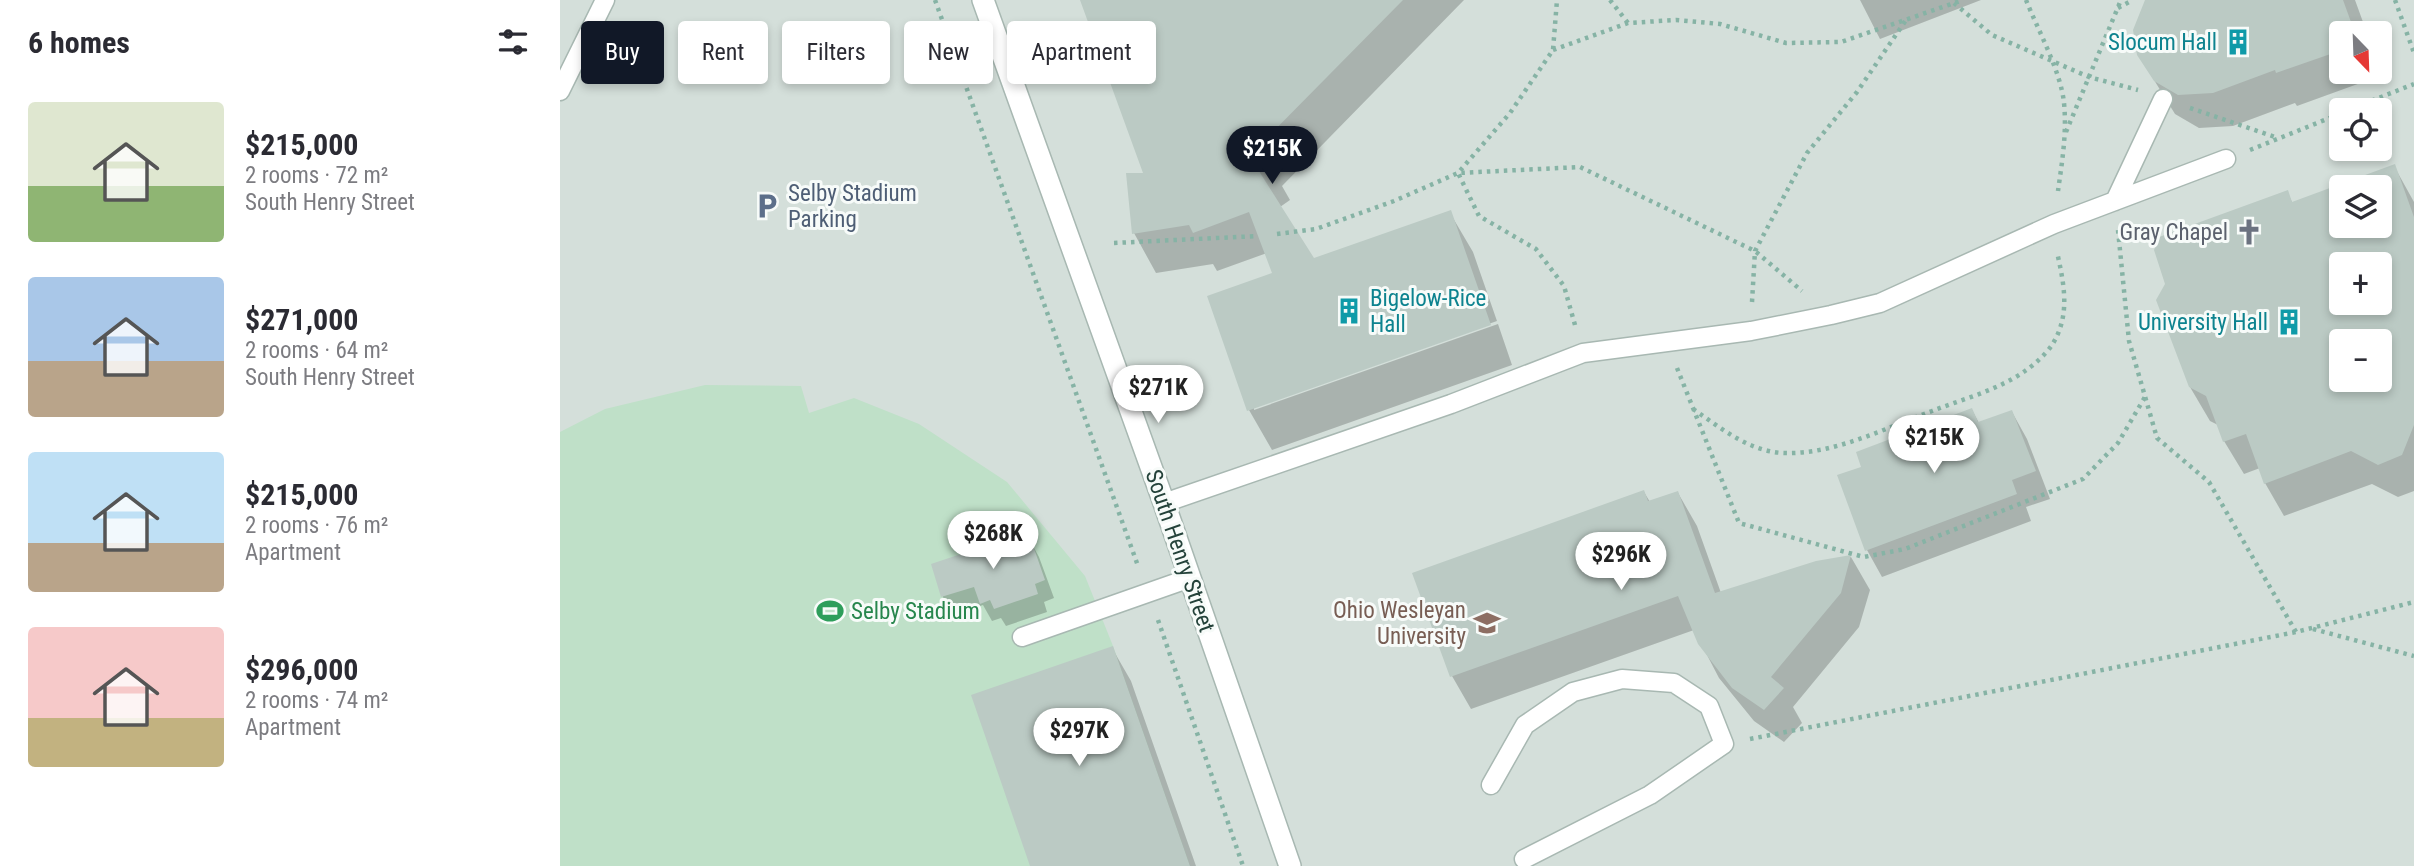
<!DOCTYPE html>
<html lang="en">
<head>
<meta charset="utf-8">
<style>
  :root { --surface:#fff; --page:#f7f7f7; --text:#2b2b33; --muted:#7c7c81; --accent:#111827 }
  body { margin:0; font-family:"Roboto Condensed",sans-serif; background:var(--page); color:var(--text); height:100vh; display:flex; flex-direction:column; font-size:26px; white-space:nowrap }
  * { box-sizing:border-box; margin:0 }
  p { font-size:23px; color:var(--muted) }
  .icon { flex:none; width:38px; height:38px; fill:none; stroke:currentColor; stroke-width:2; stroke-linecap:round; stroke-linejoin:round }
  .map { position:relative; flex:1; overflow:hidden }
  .sheet { display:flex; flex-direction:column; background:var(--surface); width:560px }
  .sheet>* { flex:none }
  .top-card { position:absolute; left:21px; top:21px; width:665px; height:63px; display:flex; gap:14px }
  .needle { width:46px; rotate:157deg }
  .tools { position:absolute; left:1769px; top:21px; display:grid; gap:14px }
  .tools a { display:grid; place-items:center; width:63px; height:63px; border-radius:7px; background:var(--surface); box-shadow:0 4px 10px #0003; font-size:35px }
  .price { position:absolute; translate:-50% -60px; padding:0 16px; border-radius:24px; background:#fff; color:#222; font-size:23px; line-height:46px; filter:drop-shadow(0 2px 4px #0008) }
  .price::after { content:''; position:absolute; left:50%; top:42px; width:21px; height:16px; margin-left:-10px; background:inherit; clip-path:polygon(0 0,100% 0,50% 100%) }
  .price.active { background:var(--accent); color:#fff }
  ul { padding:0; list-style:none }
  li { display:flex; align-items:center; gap:21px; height:175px; padding:0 28px }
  li span { display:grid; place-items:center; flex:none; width:196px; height:140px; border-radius:7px; color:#555 }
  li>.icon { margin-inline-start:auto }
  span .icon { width:84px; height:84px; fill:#fffc; stroke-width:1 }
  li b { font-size:30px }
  h2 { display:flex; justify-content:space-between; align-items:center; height:84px; padding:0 28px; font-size:30px }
  .pill { padding:0 24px; border-radius:7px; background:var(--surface); box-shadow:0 4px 10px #0003; font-size:24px; line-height:63px }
  .pill.active { background:var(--accent); color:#fff }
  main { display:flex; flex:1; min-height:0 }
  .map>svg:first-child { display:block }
  .built { fill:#d4dfda; fill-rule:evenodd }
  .green { fill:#bfe0c8 }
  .shadow { fill:#0003; fill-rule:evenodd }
  .building { fill:#bbcac4; fill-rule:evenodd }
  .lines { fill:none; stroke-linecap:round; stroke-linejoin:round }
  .lane-casing { stroke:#a8b8b2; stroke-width:21 }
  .street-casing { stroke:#a8b8b2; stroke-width:24 }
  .path { stroke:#86b3a5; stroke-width:4.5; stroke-dasharray:3.5 5; stroke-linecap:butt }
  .lane { stroke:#fff; stroke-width:18 }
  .street { stroke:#fff; stroke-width:21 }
  .labels { text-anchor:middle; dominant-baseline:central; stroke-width:6; stroke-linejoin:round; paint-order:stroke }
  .culture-label { font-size:23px; fill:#0d838f; stroke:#f7fbf9; text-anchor:end }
  .service-label { font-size:23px; fill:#4e5e75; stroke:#f7fbf9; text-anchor:start }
  .worship-label { font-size:23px; fill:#5b616d; stroke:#f7fbf9; text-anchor:end }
  .street-label { font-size:23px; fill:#24423a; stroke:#f7fbf9 }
  .education-label { font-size:23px; fill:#785e54; stroke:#f7fbf9; text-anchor:end }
  .leisure-label { font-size:23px; fill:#27864d; stroke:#f7fbf9; text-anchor:start }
</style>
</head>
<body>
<main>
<section class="sheet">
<h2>6 homes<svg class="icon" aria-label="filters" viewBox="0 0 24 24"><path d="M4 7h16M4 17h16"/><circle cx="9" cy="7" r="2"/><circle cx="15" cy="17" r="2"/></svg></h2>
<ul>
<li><span style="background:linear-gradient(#dfe7d0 60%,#8fb573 0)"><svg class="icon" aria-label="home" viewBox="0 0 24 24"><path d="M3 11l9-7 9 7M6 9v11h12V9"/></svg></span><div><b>$215,000</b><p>2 rooms · 72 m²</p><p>South Henry Street</p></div></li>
<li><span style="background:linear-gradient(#a9c7e8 60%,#b9a48a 0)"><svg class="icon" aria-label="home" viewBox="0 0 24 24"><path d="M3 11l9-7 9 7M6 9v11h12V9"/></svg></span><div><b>$271,000</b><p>2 rooms · 64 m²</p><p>South Henry Street</p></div></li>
<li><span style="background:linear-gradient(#bfe0f5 65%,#b9a48a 0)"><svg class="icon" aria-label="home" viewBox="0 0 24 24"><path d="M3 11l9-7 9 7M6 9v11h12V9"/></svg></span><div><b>$215,000</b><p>2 rooms · 76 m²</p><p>Apartment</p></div></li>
<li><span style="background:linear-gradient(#f6c9c9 65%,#c2b280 0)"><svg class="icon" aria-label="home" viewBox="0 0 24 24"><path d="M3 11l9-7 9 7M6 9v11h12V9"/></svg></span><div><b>$296,000</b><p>2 rooms · 74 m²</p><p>Apartment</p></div></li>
</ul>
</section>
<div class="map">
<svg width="1854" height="866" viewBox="0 0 1854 866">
  <rect width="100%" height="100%" fill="#e6efeb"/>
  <path class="built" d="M 0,0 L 1854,0 L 1854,866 L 0,866 ZM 1782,33 L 1820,33 L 1820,72 L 1782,72 ZM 1782,110 L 1820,110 L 1820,149 L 1782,149 ZM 1782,187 L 1820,187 L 1820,226 L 1782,226 ZM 1782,264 L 1820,264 L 1820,303 L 1782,303 ZM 1782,341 L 1820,341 L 1820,380 L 1782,380 Z"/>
  <path class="green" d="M 145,385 L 241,386 L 249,413 L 294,398 L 359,424 L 447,482 L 525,576 L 553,646 L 630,866 L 0,866 L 0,432 L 45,409 Z"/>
  <path class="shadow" d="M 522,0 L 904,0 L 722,186 L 730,200 L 720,207 L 754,260 L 890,213 L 913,252 L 937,321 L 694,406 L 694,410 L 938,324 L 952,365 L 712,450 L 689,410 L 715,274 L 707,253 L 657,271 L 653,264 L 596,273 L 574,233 L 586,174 Z
    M 1300,0 L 1421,0 L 1320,39 Z
    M 1589,0 L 1795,0 L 1807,33 L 1782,33 L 1782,72 L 1815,72 L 1817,77 L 1737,106 L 1735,103 L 1673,126 L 1639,128 L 1615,114 L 1578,54 Z
    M 1834,166 L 1854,202 L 1854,491 L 1838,497 L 1812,484 L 1724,516 L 1705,483 L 1700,468 L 1684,474 L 1664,441 L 1658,425 L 1650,421 L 1630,387 L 1727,192 L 1733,204 ZM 1782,187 L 1820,187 L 1820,226 L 1782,226 ZM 1782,264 L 1820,264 L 1820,303 L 1782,303 ZM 1782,341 L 1820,341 L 1820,380 L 1782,380 Z
    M 1412,410 L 1419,423 L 1452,412 L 1467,439 L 1490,499 L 1466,507 L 1471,521 L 1322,577 L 1307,550 L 1279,476 L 1303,468 Z
    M 1084,492 L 1090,502 L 1118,493 L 1137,526 L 1161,593 L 1291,557 L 1310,590 L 1299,627 L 1233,707 L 1242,723 L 1224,742 L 1194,721 L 1159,678 L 1134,630 L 911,709 L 892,676 Z
    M 469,539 L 479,557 L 494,598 L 484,602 L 487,612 L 446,626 L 441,618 L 432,621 L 423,605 L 393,615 L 383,597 L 373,565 Z
    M 552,648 L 571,681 L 636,866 L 472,866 Z"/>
  <path class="building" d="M 520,0 L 843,0 L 699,146 L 708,160 L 697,168 L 754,258 L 891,210 L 931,325 L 687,411 L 647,296 L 712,273 L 689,212 L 633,233 L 629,225 L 572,234 L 566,173 L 583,173 Z
    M 1585,0 L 1783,0 L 1795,33 L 1782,33 L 1782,50 L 1716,73 L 1715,70 L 1653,93 L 1618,95 L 1594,81 L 1577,55 L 1573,30 Z
    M 1835,164 L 1854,217 L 1854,425 L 1842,455 L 1818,465 L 1791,451 L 1704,484 L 1686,434 L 1663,442 L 1646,396 L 1629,387 L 1596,300 L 1605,284 L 1594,250 L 1599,237 L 1728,190 L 1732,202 ZM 1782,187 L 1820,187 L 1820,226 L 1782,226 ZM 1782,264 L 1820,264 L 1820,303 L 1782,303 ZM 1782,341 L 1820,341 L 1820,380 L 1782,380 Z
    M 1412,408 L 1418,422 L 1452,410 L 1476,471 L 1452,480 L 1457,494 L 1305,551 L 1277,475 L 1301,467 L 1296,452 Z
    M 1084,490 L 1088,501 L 1118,491 L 1155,593 L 1256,561 L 1291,555 L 1281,593 L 1211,677 L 1224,688 L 1204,710 L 1172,688 L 1138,644 L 1118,596 L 890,677 L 852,573 Z
    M 457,532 L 460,540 L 470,537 L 485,580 L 475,584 L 478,594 L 434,609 L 430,600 L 420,604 L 414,587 L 381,597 L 371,564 L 413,550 L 412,547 Z
    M 553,646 L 630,866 L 470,866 L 411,695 Z"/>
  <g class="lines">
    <g class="lane-casing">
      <path id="lane" d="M 0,91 L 45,0
        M 1555,201 L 1603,99
        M 604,503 L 891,404 L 1023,353 L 1191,331 L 1271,315 L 1320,303 L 1494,224 L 1666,159
        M 462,637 L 630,578
        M 931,785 L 965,725 L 1013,692 L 1062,679 L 1114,683 L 1149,706 L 1164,744 L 1090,795 L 964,859"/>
    </g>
    <g class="street-casing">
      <path id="street" d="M 423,0 L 604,503 L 730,866"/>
    </g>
    <path class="path" d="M 375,0 L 578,566
      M 1050,0 L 1068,23
      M 1466,0 C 1478,30 1501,72 1504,103 C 1507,133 1502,162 1498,191
      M 1835,0 L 1854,53
      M 1394,3 L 1432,35 L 1529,77 L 1578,90
      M 1558,8 L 1573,0
      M 993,50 L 1068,23 L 1116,20 L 1160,24 L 1226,43 L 1281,42 L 1403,0
      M 1630,108 L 1718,138
      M 1788,110 L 1854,84
      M 1506,132 L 1561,0
      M 1690,150 L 1782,113
      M 1558,230 L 1569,341 L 1597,438 L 1649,482 L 1736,632
      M 717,234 L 756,229 L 834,201 L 898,173 L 950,113 L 993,50 L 997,0
      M 554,243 L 698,236
      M 1192,302 L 1195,251 L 1247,153 L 1297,92 L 1346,20
      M 1015,325 L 1004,286 L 976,249 L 919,216 L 898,173 L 1020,167 L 1195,251 L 1242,291
      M 1117,368 L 1179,523 L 1304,557 L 1345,549 L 1523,479 L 1558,443 L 1585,397
      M 1133,409 C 1161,428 1188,451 1223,453 C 1274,455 1325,428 1372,411 C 1403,399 1438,390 1465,371 C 1474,365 1486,354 1492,345 C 1511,315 1504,284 1497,252
      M 598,620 L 683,866
      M 1753,629 L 1854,656
      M 1190,739 L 1736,632 L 1854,602"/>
    <use href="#lane" class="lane"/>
    <use href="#street" class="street"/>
  </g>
  <defs>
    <g id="building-bare" transform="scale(2.1)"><path d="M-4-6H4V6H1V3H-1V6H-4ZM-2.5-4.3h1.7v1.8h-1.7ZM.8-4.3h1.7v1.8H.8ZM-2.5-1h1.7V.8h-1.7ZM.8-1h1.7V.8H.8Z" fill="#0f9aa8" stroke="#f7fbf9" stroke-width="2.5" paint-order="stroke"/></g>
    <g id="parking-bare" transform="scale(2.1)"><path d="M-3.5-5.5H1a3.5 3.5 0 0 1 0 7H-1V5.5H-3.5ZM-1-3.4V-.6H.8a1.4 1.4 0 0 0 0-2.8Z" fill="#5c6f8a" stroke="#f7fbf9" stroke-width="2.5" paint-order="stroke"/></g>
    <g id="church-bare" transform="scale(2.1)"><path d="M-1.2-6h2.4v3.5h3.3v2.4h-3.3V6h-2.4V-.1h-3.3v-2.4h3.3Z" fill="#6b7280" stroke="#f7fbf9" stroke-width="2.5" paint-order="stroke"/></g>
    <g id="stadium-bare" transform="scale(2.1)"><path d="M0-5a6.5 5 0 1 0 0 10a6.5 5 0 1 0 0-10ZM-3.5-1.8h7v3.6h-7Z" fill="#2e9e5b" stroke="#f7fbf9" stroke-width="2.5" paint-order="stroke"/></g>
    <g id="university-bare" transform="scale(2.1)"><path d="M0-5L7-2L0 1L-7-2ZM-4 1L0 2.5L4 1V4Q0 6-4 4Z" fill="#8d6e63" stroke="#f7fbf9" stroke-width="2.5" paint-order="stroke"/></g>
  </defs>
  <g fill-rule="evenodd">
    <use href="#building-bare" x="1678" y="42"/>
    <use href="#parking-bare" x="207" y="206"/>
    <use href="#church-bare" x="1689" y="232"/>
    <use href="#building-bare" x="789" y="311"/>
    <use href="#building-bare" x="1729" y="322"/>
    <use href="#stadium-bare" x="270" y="611"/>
    <use href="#university-bare" x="927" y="623"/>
  </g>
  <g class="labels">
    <g class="culture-label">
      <text x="1657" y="42">Slocum Hall</text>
      <text x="810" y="298" text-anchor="start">Bigelow-Rice<tspan x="810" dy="26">Hall</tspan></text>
      <text x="1708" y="322">University Hall</text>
    </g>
    <g class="service-label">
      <text x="228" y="193">Selby Stadium<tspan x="228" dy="26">Parking</tspan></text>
    </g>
    <g class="worship-label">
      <text x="1668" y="232">Gray Chapel</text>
    </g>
    <g class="street-label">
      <text transform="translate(620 551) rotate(71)">South Henry Street</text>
    </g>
    <g class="education-label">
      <text x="906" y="610">Ohio Wesleyan<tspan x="906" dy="26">University</tspan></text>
    </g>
    <g class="leisure-label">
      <text x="291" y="611">Selby Stadium</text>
    </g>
  </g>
</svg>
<div class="tools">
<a><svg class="needle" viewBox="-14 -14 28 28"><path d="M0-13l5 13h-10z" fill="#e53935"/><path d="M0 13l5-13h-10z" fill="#7c7c81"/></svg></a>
<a><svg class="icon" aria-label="locate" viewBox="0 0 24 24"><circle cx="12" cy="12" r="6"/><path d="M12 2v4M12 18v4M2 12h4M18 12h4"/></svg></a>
<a><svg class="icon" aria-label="layers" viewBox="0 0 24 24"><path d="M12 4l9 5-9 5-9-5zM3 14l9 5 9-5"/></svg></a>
<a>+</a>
<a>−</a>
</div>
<b class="price active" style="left:712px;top:186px">$215K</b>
<b class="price" style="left:598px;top:425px">$271K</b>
<b class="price" style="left:1374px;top:475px">$215K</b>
<b class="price" style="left:433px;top:571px">$268K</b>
<b class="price" style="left:1061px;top:592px">$296K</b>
<b class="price" style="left:519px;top:768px">$297K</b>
<div class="top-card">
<a class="pill active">Buy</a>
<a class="pill">Rent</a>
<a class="pill">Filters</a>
<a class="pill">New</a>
<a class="pill">Apartment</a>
</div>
</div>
</main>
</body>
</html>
